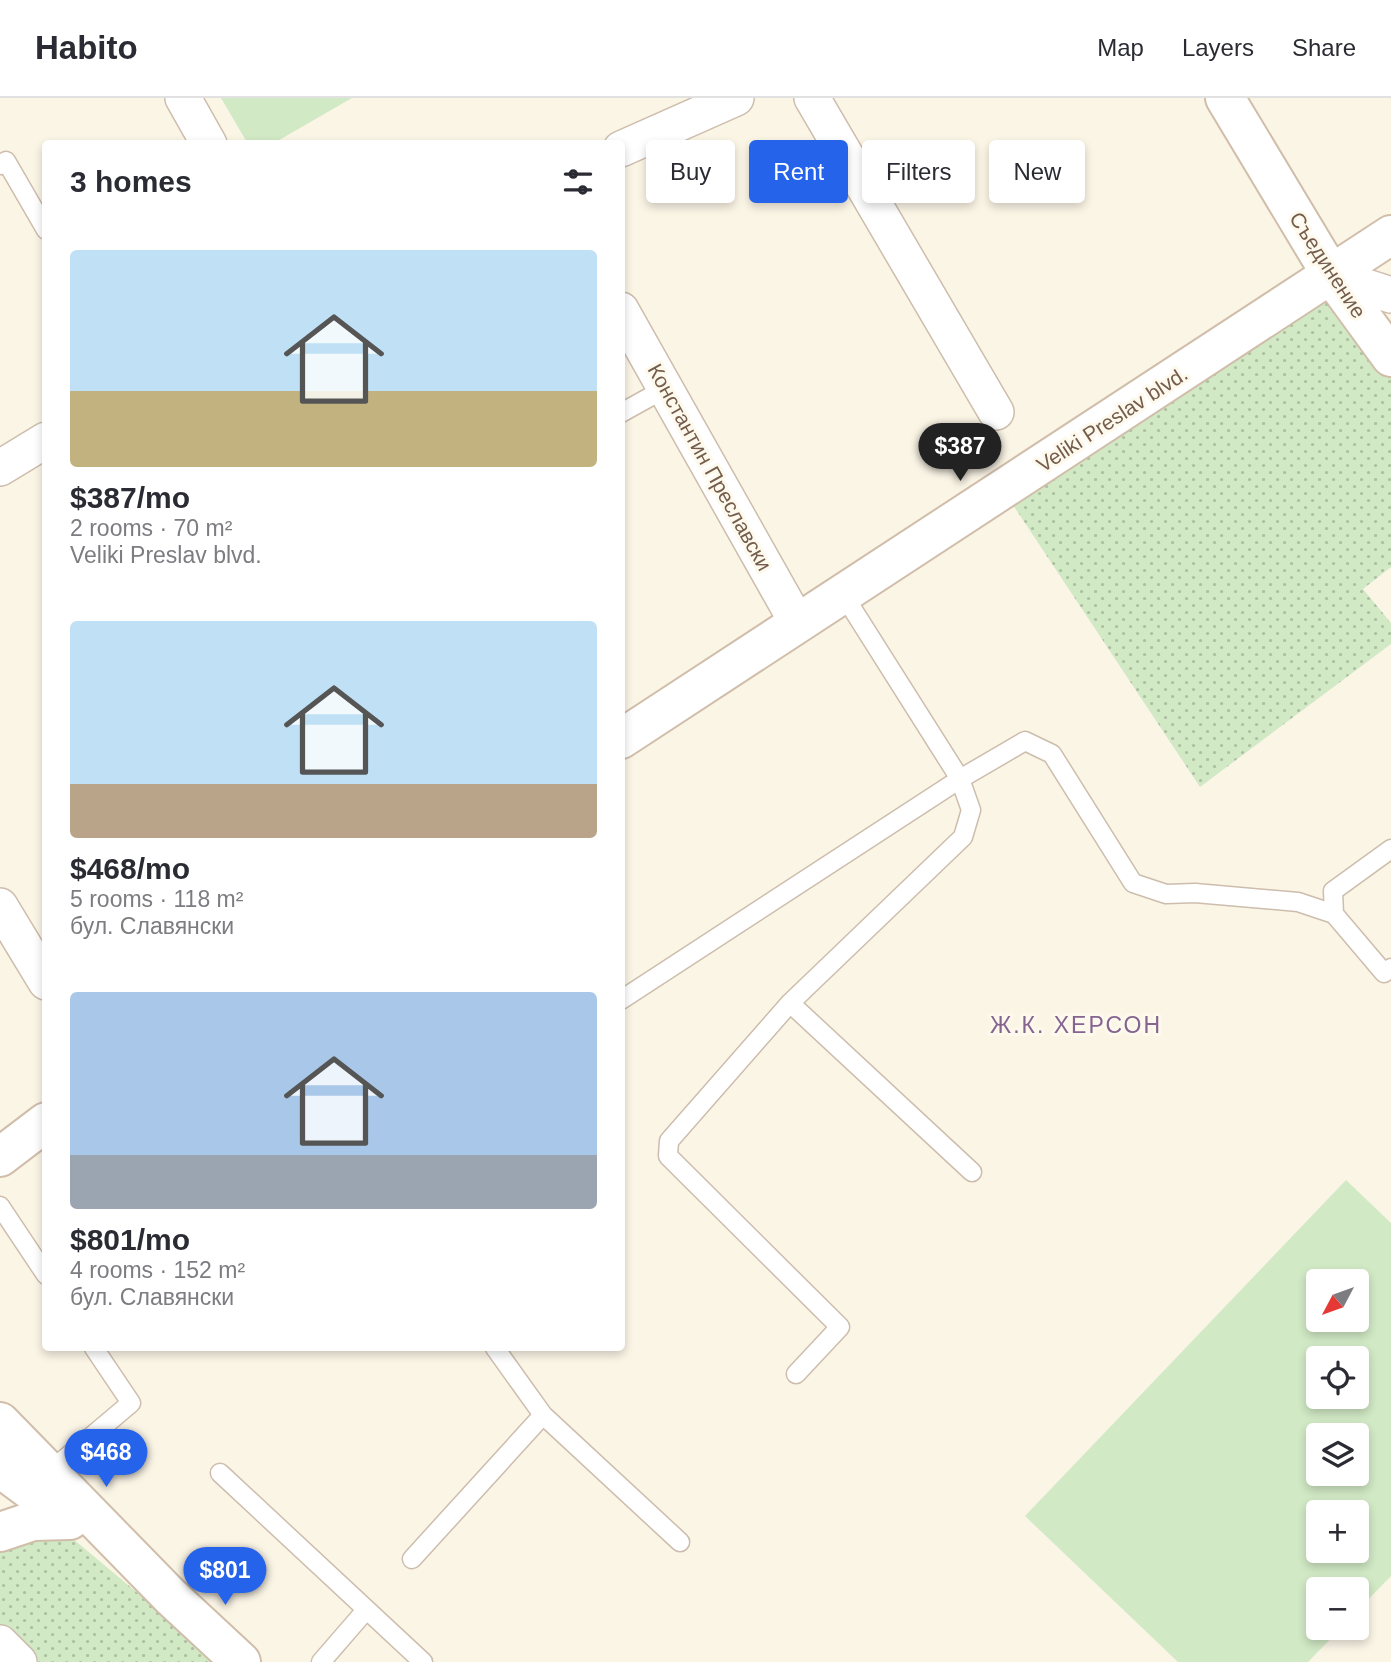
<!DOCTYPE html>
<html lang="en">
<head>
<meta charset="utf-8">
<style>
  :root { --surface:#fff; --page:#f2f2f3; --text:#2b2b33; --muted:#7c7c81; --line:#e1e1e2; --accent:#2563eb }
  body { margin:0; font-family:Helvetica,sans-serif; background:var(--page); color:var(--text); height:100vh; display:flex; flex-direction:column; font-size:26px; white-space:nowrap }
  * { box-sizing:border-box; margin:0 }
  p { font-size:23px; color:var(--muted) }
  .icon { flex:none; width:38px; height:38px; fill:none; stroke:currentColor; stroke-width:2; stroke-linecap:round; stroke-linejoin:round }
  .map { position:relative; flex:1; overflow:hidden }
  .drawer { position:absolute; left:42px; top:42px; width:583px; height:1211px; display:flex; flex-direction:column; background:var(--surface); border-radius:7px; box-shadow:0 4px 10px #0003 }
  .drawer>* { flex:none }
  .banner { position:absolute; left:646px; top:42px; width:639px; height:63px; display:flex; gap:14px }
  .needle { width:46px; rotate:229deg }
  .buttons { position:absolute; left:1306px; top:1171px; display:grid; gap:14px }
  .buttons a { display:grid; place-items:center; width:63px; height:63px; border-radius:7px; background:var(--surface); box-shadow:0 4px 10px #0003; font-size:35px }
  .price { position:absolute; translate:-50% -60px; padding:0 16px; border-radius:24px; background:var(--accent); color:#fff; font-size:23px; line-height:46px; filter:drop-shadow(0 2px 4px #0008) }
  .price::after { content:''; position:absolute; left:50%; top:42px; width:21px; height:16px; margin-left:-10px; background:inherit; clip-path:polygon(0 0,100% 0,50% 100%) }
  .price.active { background:#222; color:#fff }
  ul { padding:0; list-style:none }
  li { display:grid; align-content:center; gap:14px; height:371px; padding:0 28px }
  li span { display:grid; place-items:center; height:217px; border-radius:7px; color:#555 }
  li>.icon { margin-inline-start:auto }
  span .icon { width:126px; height:126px; fill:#fffc; stroke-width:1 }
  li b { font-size:30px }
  h2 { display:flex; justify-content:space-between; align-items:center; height:84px; padding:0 28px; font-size:30px }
  .pill { padding:0 24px; border-radius:7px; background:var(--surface); box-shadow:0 4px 10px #0003; font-size:24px; line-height:63px }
  .pill.active { background:var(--accent); color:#fff }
  header { display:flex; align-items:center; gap:42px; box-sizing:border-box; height:98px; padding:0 35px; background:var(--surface); border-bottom:2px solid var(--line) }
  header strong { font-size:33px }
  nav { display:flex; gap:38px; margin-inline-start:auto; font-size:24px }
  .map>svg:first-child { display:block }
  .green { fill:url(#green-dots) }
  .pitch { fill:#d1e9c5; fill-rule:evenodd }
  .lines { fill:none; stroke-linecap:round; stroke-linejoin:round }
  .lane-casing { stroke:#cdbdad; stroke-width:21 }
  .street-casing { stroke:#cdbdad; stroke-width:38 }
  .secondary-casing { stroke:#d0beaa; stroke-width:42 }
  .lane { stroke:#fff; stroke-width:18 }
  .street { stroke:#fff; stroke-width:35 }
  .secondary { stroke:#fff; stroke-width:38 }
  .labels { text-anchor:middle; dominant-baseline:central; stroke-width:6; stroke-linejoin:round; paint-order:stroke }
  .street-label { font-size:21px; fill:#745d4c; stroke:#fef9ed }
  .neighbourhood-label { font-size:23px; letter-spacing:2px; fill:#856490; stroke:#fef9ed }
</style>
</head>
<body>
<header>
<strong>Habito</strong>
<nav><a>Map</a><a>Layers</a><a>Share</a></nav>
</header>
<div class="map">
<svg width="1391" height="1564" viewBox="0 0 1391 1564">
  <defs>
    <pattern id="green-dots" width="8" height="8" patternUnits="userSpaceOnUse" patternTransform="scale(1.75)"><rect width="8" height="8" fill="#d1e9c5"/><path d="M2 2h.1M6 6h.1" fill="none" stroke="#aec0a2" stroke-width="1.8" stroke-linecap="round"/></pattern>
  </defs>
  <rect width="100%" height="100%" fill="#fbf5e6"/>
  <path class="green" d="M 1332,178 L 1391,259 L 1391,469 L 1363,491 L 1391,525 L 1391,546 L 1200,689 L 1003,392 Z
    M 66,1435 L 220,1564 L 39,1564 L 0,1526 L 0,1450 Z"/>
  <path class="pitch" d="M 221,0 L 352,0 L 274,45 L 248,46 Z
    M 1346,1082 L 1391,1125 L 1391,1478 L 1356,1514 L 1356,1491 L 1318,1491 L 1318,1530 L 1341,1530 L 1308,1564 L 1178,1564 L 1025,1418 ZM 1318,1183 L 1356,1183 L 1356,1222 L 1318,1222 ZM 1318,1260 L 1356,1260 L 1356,1298 L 1318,1298 ZM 1318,1337 L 1356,1337 L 1356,1376 L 1318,1376 ZM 1318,1414 L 1356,1414 L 1356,1452 L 1318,1452 Z"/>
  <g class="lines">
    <g class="lane-casing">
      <path id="lane" d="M 0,67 L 6,63 L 46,132
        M 621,315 L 666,290
        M 1334,816 L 1333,793 L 1391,751
        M 621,902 L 960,681 L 843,496
        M 790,905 L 972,1074
        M 0,1108 L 46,1177
        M 495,1250 L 543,1317 L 680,1444
        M 796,1276 L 840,1229 L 668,1058 L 669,1043 L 790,905 L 963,739 L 971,712 L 960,681 L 1025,643 L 1052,656 L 1133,785 L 1166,796 L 1195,795 L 1298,804 L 1334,816 L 1384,875 L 1391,870
        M 48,1375 L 131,1305 L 94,1250
        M 220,1375 L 423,1564
        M 412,1461 L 543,1317
        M 321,1564 L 366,1512"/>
    </g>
    <g class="street-casing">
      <path id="street" d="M 183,0 L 209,46
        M 812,0 L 996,314
        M 621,51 L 736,0
        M 1332,178 L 1391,197
        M 621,212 L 798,526
        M 0,370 L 46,342
        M 0,808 L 46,884
        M 0,1545 L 19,1564"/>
    </g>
    <g class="secondary-casing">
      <path id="secondary" d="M 1225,0 L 1332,178 L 1391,259
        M 621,641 L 1391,137
        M 0,1059 L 46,1024
        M 0,1324 L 170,1498 L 241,1564
        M 0,1370 L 57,1412
        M 0,1434 L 33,1423 L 70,1422"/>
    </g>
    <use href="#lane" class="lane"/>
    <use href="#street" class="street"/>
    <use href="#secondary" class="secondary"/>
  </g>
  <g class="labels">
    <g class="street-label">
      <text transform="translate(1328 167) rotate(57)">Съединение</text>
      <text transform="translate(1112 321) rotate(-33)">Veliki Preslav blvd.</text>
      <text transform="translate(710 369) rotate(61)">Константин Преславски</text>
    </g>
    <g class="neighbourhood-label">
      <text x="1076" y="927">Ж.К. ХЕРСОН</text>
    </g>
  </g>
</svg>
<div class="buttons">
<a><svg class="needle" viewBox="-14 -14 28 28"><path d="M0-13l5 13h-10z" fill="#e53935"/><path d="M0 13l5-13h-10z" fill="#7c7c81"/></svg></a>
<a><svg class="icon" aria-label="locate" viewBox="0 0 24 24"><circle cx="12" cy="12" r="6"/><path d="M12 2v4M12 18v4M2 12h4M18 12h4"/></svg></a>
<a><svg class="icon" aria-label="layers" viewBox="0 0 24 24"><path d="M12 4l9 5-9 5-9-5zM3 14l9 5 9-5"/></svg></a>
<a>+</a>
<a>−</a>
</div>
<b class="price active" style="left:960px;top:385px">$387</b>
<b class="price" style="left:106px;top:1391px">$468</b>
<b class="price" style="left:225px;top:1509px">$801</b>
<div class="banner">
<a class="pill">Buy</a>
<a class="pill active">Rent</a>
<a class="pill">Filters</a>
<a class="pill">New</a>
</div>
<section class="drawer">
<h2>3 homes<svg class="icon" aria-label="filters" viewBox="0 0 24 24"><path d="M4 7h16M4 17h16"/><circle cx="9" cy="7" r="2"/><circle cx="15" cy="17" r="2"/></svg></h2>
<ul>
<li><span style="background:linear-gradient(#bfe0f5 65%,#c2b280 0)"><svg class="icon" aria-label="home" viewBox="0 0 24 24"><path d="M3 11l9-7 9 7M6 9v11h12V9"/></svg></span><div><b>$387/mo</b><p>2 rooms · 70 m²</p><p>Veliki Preslav blvd.</p></div></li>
<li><span style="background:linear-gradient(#bfe0f5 75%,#b9a48a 0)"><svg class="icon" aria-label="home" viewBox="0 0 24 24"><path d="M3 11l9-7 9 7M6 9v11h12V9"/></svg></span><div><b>$468/mo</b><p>5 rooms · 118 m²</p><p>бул. Славянски</p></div></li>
<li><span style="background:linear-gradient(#a9c7e8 75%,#9aa5b1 0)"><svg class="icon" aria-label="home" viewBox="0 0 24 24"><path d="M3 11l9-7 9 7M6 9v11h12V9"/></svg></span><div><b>$801/mo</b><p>4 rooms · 152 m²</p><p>бул. Славянски</p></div></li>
</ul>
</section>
</div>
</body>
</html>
